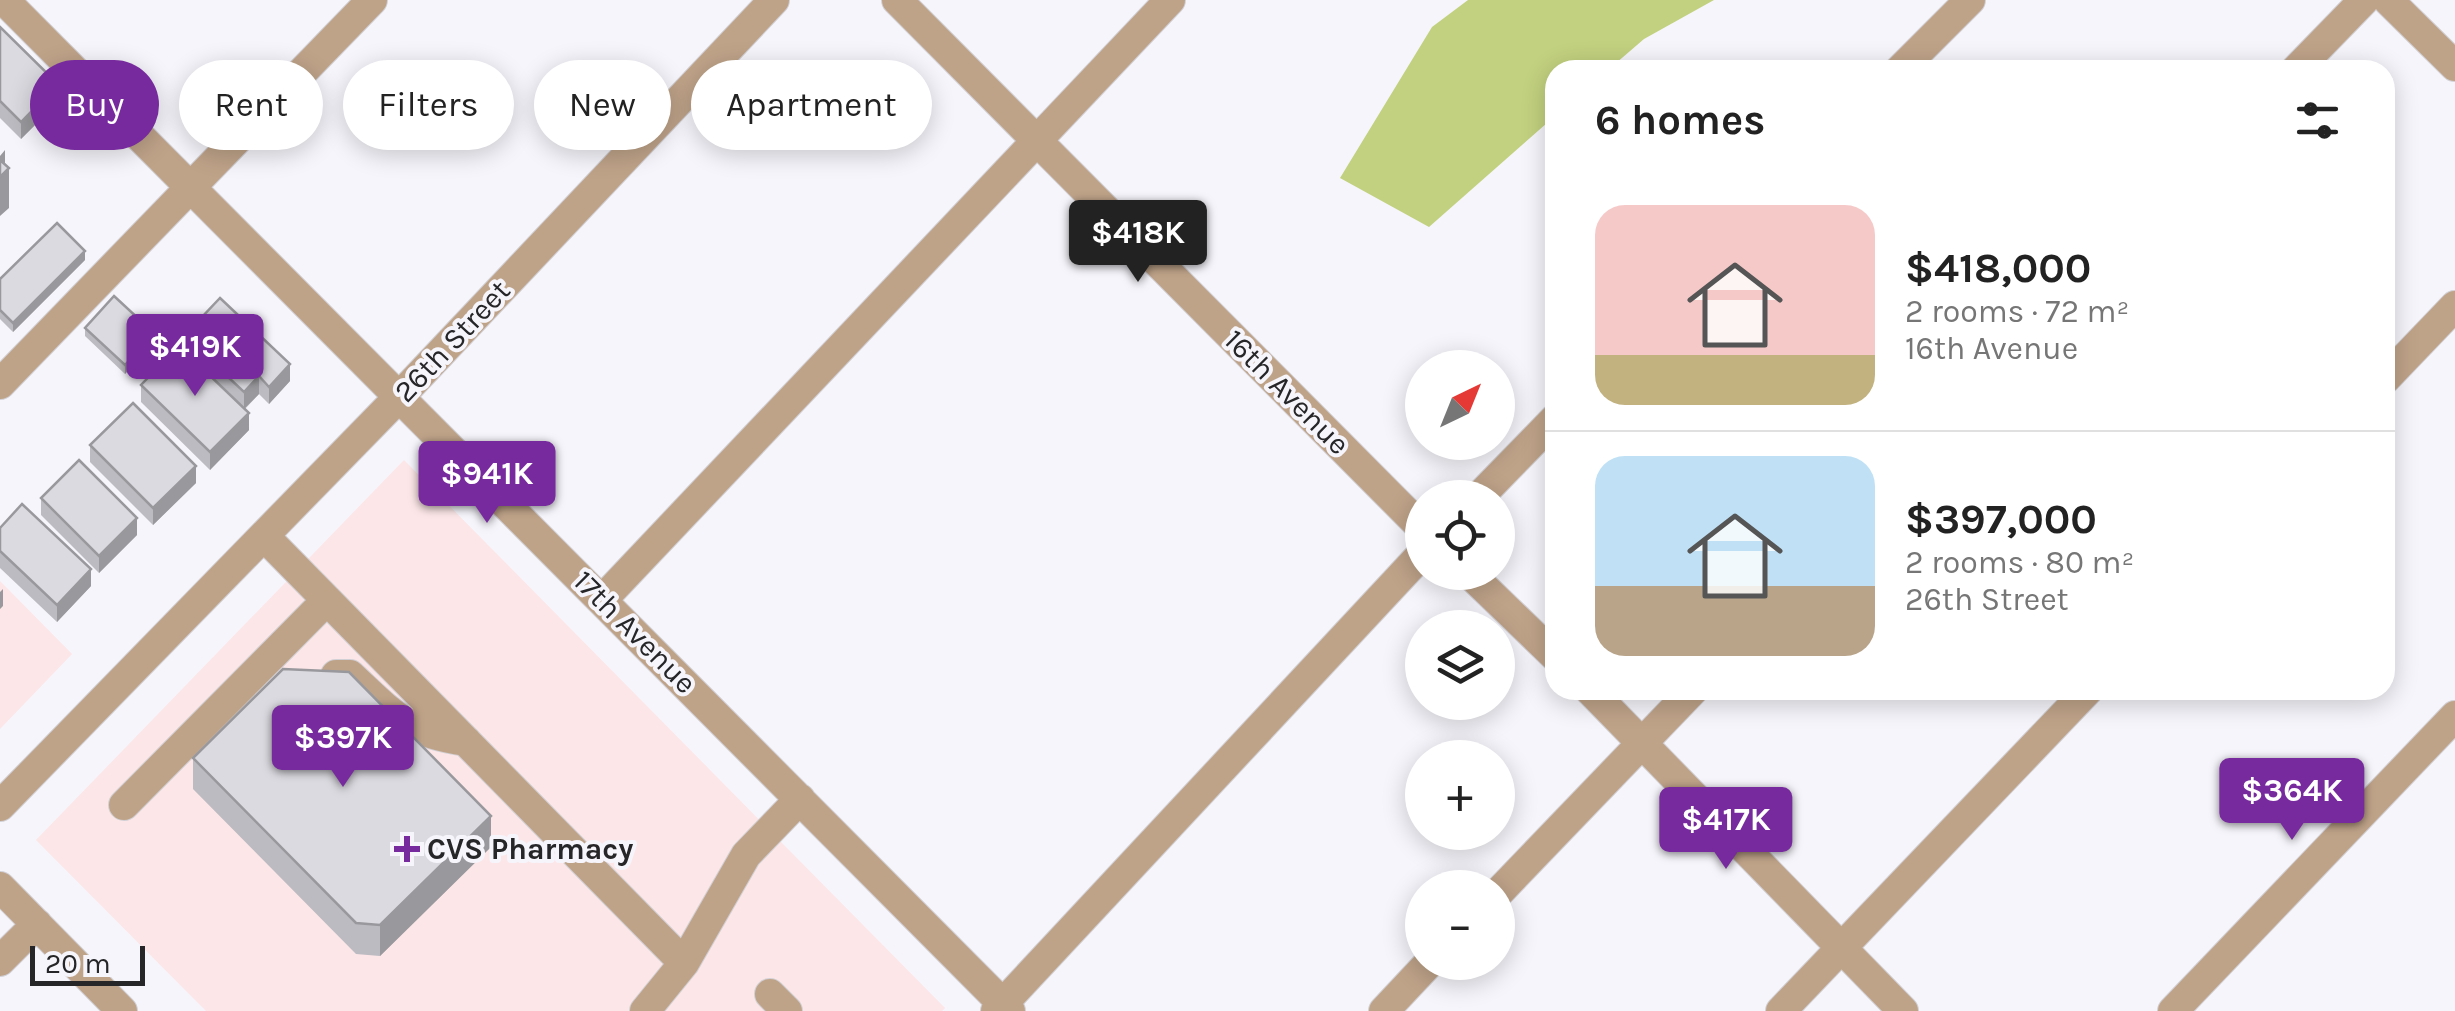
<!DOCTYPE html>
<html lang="en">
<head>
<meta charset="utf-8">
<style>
  :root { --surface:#fff; --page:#f6f6f6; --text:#222; --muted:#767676; --line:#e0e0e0; --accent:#772a9d }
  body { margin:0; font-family:Karla,sans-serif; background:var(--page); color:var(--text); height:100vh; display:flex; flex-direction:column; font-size:38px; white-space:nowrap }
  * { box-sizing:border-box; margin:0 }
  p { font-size:32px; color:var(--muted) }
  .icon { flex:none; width:55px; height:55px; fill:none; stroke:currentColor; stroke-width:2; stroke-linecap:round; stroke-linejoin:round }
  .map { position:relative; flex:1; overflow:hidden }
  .sheet { position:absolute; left:1545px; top:60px; width:850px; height:640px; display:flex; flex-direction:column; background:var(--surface); border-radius:30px; box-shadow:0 5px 25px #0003 }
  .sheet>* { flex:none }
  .banner { position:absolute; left:30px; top:60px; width:950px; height:90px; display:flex; gap:20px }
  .needle { width:65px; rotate:43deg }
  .tools { position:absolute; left:1405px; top:350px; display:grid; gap:20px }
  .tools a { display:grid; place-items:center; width:110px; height:110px; border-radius:50%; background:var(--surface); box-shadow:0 5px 25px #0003; font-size:50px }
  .scale { position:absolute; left:30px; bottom:25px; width:115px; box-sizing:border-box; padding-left:10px; border:5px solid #262628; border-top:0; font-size:28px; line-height:35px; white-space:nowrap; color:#262628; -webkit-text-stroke:8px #f6f5fb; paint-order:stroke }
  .price { position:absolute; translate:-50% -85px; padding:0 22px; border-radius:10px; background:var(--accent); color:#fff; font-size:32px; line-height:65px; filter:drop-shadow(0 2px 5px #0008) }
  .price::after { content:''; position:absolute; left:50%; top:60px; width:30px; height:22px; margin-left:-15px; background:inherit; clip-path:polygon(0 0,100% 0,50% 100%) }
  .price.selected { background:#222; color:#fff }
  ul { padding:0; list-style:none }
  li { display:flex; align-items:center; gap:30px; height:250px; padding:0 50px }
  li+li { border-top:2px solid var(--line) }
  li span { display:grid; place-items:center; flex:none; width:280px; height:200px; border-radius:30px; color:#555 }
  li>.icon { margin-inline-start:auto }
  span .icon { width:120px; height:120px; fill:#fffc; stroke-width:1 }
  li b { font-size:42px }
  h2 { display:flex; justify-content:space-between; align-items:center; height:120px; padding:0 50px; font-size:42px }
  .tag { padding:0 35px; border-radius:45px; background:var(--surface); box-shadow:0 5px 25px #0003; font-size:35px; line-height:90px }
  .tag.selected { background:var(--accent); color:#fff }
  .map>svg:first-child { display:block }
  .commercial { fill:#fce6e7 }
  .forest { fill:#c2d17f }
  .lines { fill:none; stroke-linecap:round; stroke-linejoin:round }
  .minor-casing { stroke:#d1d0d5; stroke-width:32 }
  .minor { stroke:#bfa389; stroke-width:30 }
  .wall { fill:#bbbbc1 }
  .shaded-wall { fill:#99999d }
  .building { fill:#dadae0; stroke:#99999d; stroke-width:2.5 }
  .poi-dot { fill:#772a9d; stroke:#f6f5fb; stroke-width:4 }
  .labels { text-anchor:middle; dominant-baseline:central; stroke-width:8; stroke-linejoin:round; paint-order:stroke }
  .street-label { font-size:30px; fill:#262628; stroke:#f6f5fb }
  .poi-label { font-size:30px; font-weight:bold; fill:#262628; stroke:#f6f5fb; text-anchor:start }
</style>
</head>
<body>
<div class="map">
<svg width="2455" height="1011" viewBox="0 0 2455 1011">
  <rect width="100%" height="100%" fill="#f6f5fb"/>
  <path class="commercial" d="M 404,460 L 945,1008 L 942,1011 L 206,1011 L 36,840 Z
    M 0,581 L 72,654 L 0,729 Z"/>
  <path class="forest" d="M 1468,0 L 1714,0 L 1644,39 L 1608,70 L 1555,70 L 1555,116 L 1429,227 L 1340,178 L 1432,27 Z"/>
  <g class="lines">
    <g class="minor-casing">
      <path id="minor" d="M 4,0 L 1010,1011
        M 897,0 L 1422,528
        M 2388,0 L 2455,66
        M 1900,70 L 1970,0
        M 2296,70 L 2364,0
        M 2385,379 L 2455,306
        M 0,384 L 372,0
        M 1478,498 L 1555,419
        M 264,536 L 684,963
        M 1468,572 L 1555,656
        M 602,600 L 1170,0
        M 336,675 L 350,675 C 393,715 405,732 466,741
        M 1590,690 L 1903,1011
        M 124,805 L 327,600
        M 0,806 L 400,396 L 774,0
        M 0,887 L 122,1011
        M 1498,893 L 1693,690
        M 0,961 L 37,924
        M 770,994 L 787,1011
        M 645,1011 L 684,963 L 746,855 L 800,799
        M 996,1011 L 1422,554
        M 1384,1011 L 1430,962
        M 1781,1011 L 2088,690
        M 2173,1011 L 2455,716"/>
    </g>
    <use href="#minor" class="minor"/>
  </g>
  <path class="wall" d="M 0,27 L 58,102 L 21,139 L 0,118 Z
    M 85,260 L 13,332 L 0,319 L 0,279 Z
    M 85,328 L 154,342 L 125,374 L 85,336 Z
    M 184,336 L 290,381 L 269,404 L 259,394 L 245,409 L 249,430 L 210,470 L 141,402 L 141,385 L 184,351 Z
    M 90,445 L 196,483 L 153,525 L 90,462 Z
    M 41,498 L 137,535 L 99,573 L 41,515 Z
    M 0,528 L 91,586 L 57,622 L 0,568 Z
    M 193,758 L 491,847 L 380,956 L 356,954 L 193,789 Z"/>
  <path class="shaded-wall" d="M 58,84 L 58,102 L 21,139 L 21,122 Z
    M 5,150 L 5,172 L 9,168 L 9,208 L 0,216 L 0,156 Z
    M 85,251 L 85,260 L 13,332 L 13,323 Z
    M 154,333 L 154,342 L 125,374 L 125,365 Z
    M 290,364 L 290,381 L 269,404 L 269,387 Z
    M 259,376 L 259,394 L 244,409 L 244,392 Z
    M 249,413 L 249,430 L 210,470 L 210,452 Z
    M 196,466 L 196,483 L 153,525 L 153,508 Z
    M 137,518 L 137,535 L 99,573 L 99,556 Z
    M 91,569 L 91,586 L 57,622 L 57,605 Z
    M 3,589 L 3,606 L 0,609 L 0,592 Z
    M 491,816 L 491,847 L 380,956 L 380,925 Z"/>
  <path class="building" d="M 0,27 L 58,84 L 21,122 L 0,101 Z
    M 0,160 L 9,168 L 0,177 Z
    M 57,223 L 85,251 L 13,323 L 0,310 L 0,279 Z
    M 114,296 L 154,333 L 125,365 L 85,328 Z
    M 220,298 L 290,364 L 269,387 L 259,376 L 244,392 L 184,336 Z
    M 179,346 L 249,413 L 210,452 L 141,385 Z
    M 133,403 L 196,466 L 153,508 L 90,445 Z
    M 79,460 L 137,518 L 99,556 L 41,498 Z
    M 22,504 L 91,569 L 57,605 L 0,551 L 0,528 Z
    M 283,669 L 349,672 L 491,816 L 380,925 L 356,923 L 193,758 Z"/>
  <path class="poi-dot" d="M402 834h10v10h10v10h-10v10h-10v-10h-10v-10h10z"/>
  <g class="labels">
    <g class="street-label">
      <text transform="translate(452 341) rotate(-47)">26th Street</text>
      <text transform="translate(1287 392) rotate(45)">16th Avenue</text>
      <text transform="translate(635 632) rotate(45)">17th Avenue</text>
    </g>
    <g class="poi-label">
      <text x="427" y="849">CVS Pharmacy</text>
    </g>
  </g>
</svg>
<div class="tools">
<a><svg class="needle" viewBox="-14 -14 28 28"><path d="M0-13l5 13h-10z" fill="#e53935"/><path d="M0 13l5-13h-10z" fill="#767676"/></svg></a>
<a><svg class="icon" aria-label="locate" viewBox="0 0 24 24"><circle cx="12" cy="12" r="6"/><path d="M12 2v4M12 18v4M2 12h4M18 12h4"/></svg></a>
<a><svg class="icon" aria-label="layers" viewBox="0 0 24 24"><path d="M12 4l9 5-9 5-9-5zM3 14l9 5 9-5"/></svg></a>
<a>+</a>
<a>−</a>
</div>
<div class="scale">20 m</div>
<b class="price selected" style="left:1138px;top:285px">$418K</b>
<b class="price" style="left:195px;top:399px">$419K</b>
<b class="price" style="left:487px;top:526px">$941K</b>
<b class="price" style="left:343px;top:790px">$397K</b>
<b class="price" style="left:2292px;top:843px">$364K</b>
<b class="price" style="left:1726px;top:872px">$417K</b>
<div class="banner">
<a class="tag selected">Buy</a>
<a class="tag">Rent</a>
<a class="tag">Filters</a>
<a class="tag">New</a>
<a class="tag">Apartment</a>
</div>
<section class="sheet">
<h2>6 homes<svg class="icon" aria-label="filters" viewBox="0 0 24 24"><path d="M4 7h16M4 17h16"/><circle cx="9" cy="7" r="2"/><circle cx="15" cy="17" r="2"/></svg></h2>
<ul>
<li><span style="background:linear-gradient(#f6c9c9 75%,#c2b280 0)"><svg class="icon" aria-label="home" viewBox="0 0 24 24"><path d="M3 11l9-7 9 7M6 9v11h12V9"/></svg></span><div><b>$418,000</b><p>2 rooms · 72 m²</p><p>16th Avenue</p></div></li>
<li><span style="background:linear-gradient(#bfe0f5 65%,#b9a48a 0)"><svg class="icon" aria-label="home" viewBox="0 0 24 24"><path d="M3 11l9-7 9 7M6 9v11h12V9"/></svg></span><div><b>$397,000</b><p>2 rooms · 80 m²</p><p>26th Street</p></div></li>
</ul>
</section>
</div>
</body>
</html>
